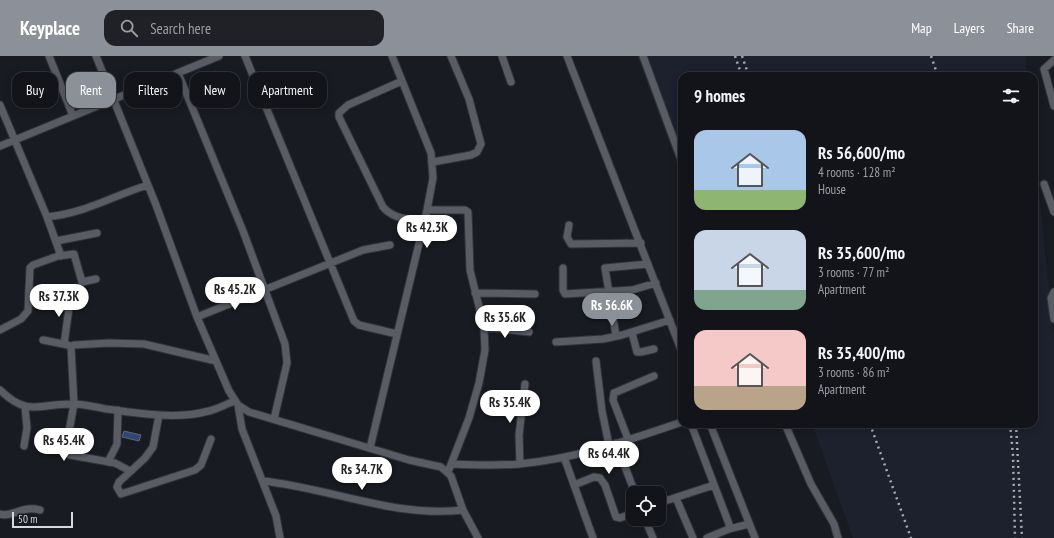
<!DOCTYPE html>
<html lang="en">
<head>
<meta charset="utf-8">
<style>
  :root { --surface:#121419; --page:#1f2126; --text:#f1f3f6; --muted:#9c9ea2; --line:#313338; --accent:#8c9099 }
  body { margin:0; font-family:"PT Sans Narrow",sans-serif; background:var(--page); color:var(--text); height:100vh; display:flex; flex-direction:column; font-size:15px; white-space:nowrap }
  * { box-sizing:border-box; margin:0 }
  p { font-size:13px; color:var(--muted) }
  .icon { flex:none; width:22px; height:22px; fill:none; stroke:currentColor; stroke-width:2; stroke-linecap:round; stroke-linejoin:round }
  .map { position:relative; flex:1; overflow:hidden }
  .sheet { position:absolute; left:678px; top:16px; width:360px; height:356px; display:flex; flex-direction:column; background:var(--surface); border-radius:12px; box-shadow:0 2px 10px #0003,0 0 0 1px var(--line) }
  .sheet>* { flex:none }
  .banner { position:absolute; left:12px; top:16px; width:380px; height:36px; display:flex; gap:8px }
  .buttons { position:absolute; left:626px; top:430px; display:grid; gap:8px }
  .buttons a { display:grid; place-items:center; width:40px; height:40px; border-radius:8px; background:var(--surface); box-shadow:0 2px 10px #0003,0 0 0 1px var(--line); font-size:20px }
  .scale { position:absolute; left:12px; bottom:10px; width:61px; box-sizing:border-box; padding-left:4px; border:2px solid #d7d9dd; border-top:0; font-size:11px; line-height:14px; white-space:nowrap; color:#d7d9dd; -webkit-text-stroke:3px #181b21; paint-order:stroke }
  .price { position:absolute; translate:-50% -34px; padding:0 9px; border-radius:14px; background:#fff; color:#222; font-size:13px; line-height:26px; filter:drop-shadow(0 1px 2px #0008) }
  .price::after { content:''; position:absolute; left:50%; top:24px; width:12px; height:9px; margin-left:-6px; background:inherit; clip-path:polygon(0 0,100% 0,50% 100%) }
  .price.selected { background:var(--accent); color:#fff }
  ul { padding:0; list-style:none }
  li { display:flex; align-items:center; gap:12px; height:100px; padding:0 16px }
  li span { display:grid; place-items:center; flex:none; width:112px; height:80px; border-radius:12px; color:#555 }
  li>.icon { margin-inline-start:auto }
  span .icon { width:48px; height:48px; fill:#fffc; stroke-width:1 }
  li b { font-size:17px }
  h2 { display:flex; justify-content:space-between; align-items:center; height:48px; padding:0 16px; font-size:17px }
  .chip { padding:0 14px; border-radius:12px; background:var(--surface); box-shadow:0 2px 10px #0003,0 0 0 1px var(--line); font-size:14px; line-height:36px }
  .chip.selected { background:var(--accent); color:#fff }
  header { display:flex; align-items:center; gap:24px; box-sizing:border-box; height:56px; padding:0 20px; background:var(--accent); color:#fff }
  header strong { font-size:19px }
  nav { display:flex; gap:22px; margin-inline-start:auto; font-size:14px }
  .search { width:280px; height:36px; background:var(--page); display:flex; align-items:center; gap:10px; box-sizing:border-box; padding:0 14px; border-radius:12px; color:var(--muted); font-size:15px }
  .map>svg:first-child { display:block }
  .built { fill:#1c212d }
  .building { fill:#30467b; stroke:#62666d }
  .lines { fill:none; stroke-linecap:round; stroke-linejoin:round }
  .street-casing { stroke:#323438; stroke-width:9 }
  .street { stroke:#595c64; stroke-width:7 }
  .rail { stroke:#a9abb0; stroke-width:2.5; stroke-dasharray:2 4; stroke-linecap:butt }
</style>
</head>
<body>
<header>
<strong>Keyplace</strong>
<div class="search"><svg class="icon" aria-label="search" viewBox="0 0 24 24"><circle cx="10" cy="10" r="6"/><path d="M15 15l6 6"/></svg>Search here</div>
<nav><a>Map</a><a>Layers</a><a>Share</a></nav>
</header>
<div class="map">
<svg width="1054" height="482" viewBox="0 0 1054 482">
  <rect width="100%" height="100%" fill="#181b21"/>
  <path class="built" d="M 637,0 L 1025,0 L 1027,20 L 682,20 L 682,121 Z
    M 1034,85 L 1054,283 L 1054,482 L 853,482 L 812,368 L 1034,368 Z"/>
  <path class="building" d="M 124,375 L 141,379 L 139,385 L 122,381 Z"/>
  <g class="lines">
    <g class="street-casing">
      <path id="street" d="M 49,0 L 73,60
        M 96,0 L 156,149 L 197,261 L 229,335 L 238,349 L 249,356 L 409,404 L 441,411 L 451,420 L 463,454 L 478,482
        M 245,0 L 354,265 L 359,269 L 397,278
        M 502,0 L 511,26
        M 567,0 L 682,296
        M 643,0 L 682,106
        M 1054,4 L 1044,13 L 1054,50
        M 178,17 L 243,175 L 285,288 L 287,307 L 274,363
        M 402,25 L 348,49 L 339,57 L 339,61 L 383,151 C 393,163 409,163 424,166
        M 0,49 L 47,161 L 61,200
        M 0,90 L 219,0
        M 433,106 L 471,99 L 477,96 L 481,88 L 469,43 L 451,0
        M 1044,128 L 1054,156
        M 427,154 L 465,154 L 468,156 L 470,214 L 484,271 L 485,294 L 479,327 L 469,362 L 448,416
        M 47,161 C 86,157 112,140 148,129
        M 569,169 L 567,181 L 571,188 L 641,187
        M 56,185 L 97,177
        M 563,212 L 563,234 L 565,238 L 632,234 L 656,227
        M 1054,236 L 1051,242 L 1054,263
        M 475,237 L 535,238
        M 197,261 L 363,194 L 390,189
        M 484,271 L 529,276
        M 0,274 L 21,263 L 28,255 L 30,212 L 33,209 L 58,200 L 74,198 L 82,226 L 96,223
        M 632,277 L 637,296 L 641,296 L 654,293
        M 616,280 L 605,212 L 648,208
        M 43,284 L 68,289
        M 556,286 L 603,283 L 622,279 L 670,264
        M 64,288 L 71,238
        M 596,305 L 602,355 L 609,389
        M 0,334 C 29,362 40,347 73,348 C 84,348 96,351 106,353 C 140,357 176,364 209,355 C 218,353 226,348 235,345
        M 238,349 L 242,373 L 276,460 L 280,482
        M 159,359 L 153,391 L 145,402 L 119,426 L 117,431 L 121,438 L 195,414 L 201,409 L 211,383
        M 691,368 L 729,468 L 729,473 L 707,482
        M 710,368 L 755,482
        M 785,368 L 811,428 L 834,468 L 838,482
        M 628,383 L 613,344 L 614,337 L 654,320
        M 616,387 L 635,437
        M 24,390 L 27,372 L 25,351
        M 370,392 L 427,154 L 433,122 L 431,97 L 392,0
        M 564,401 L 593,482
        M 108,406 L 117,388 L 118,354
        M 452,408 C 474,409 497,410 519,408 C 575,403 629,384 682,366
        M 520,408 L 519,379 L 525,328
        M 130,415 L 115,407 L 70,399 L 66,392 L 74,348 L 71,291 L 74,289 L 109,287 L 144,288 L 216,305
        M 263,425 C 330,432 394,462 463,454
        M 574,429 L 594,421 L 600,422 L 605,429 L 616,461 L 620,462 L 633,457
        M 676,442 L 693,482
        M 659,447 L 714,429
        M 0,458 C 12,462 21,449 40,454
        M 645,463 L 653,482
        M 729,473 L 749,468"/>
    </g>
    <use href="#street" class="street"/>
    <path class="rail" d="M 735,0 L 742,20
      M 742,0 L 749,20
      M 931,0 L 938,20
      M 870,368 L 911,482
      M 1010,368 L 1013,399 L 1015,482
      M 1016,368 L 1022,482"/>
  </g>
</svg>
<div class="buttons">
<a><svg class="icon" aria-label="locate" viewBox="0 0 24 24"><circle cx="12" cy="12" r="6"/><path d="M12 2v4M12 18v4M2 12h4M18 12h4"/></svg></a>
</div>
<div class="scale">50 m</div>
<b class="price" style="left:427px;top:193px">Rs 42.3K</b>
<b class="price" style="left:235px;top:255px">Rs 45.2K</b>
<b class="price" style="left:59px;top:262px">Rs 37.3K</b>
<b class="price selected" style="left:612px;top:271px">Rs 56.6K</b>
<b class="price" style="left:505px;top:283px">Rs 35.6K</b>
<b class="price" style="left:510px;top:368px">Rs 35.4K</b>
<b class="price" style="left:64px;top:406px">Rs 45.4K</b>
<b class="price" style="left:609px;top:419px">Rs 64.4K</b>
<b class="price" style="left:362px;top:435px">Rs 34.7K</b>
<div class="banner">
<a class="chip">Buy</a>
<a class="chip selected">Rent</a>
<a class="chip">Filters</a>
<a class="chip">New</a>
<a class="chip">Apartment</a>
</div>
<section class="sheet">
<h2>9 homes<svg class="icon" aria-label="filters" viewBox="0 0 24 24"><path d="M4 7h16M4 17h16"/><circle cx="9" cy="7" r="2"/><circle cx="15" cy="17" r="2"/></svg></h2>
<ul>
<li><span style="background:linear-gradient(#a9c7e8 75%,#8fb573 0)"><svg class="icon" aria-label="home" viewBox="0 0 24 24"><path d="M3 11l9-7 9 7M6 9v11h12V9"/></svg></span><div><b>Rs 56,600/mo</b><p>4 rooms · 128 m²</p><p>House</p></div></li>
<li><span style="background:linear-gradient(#c9d6e8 75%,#7fa58c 0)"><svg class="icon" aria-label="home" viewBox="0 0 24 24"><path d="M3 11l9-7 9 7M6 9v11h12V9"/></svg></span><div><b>Rs 35,600/mo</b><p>3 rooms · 77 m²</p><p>Apartment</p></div></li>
<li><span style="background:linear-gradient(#f6c9c9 70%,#b9a48a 0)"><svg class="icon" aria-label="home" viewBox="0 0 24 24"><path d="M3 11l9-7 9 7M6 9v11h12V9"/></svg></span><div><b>Rs 35,400/mo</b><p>3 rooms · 86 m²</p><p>Apartment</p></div></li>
</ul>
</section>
</div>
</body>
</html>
